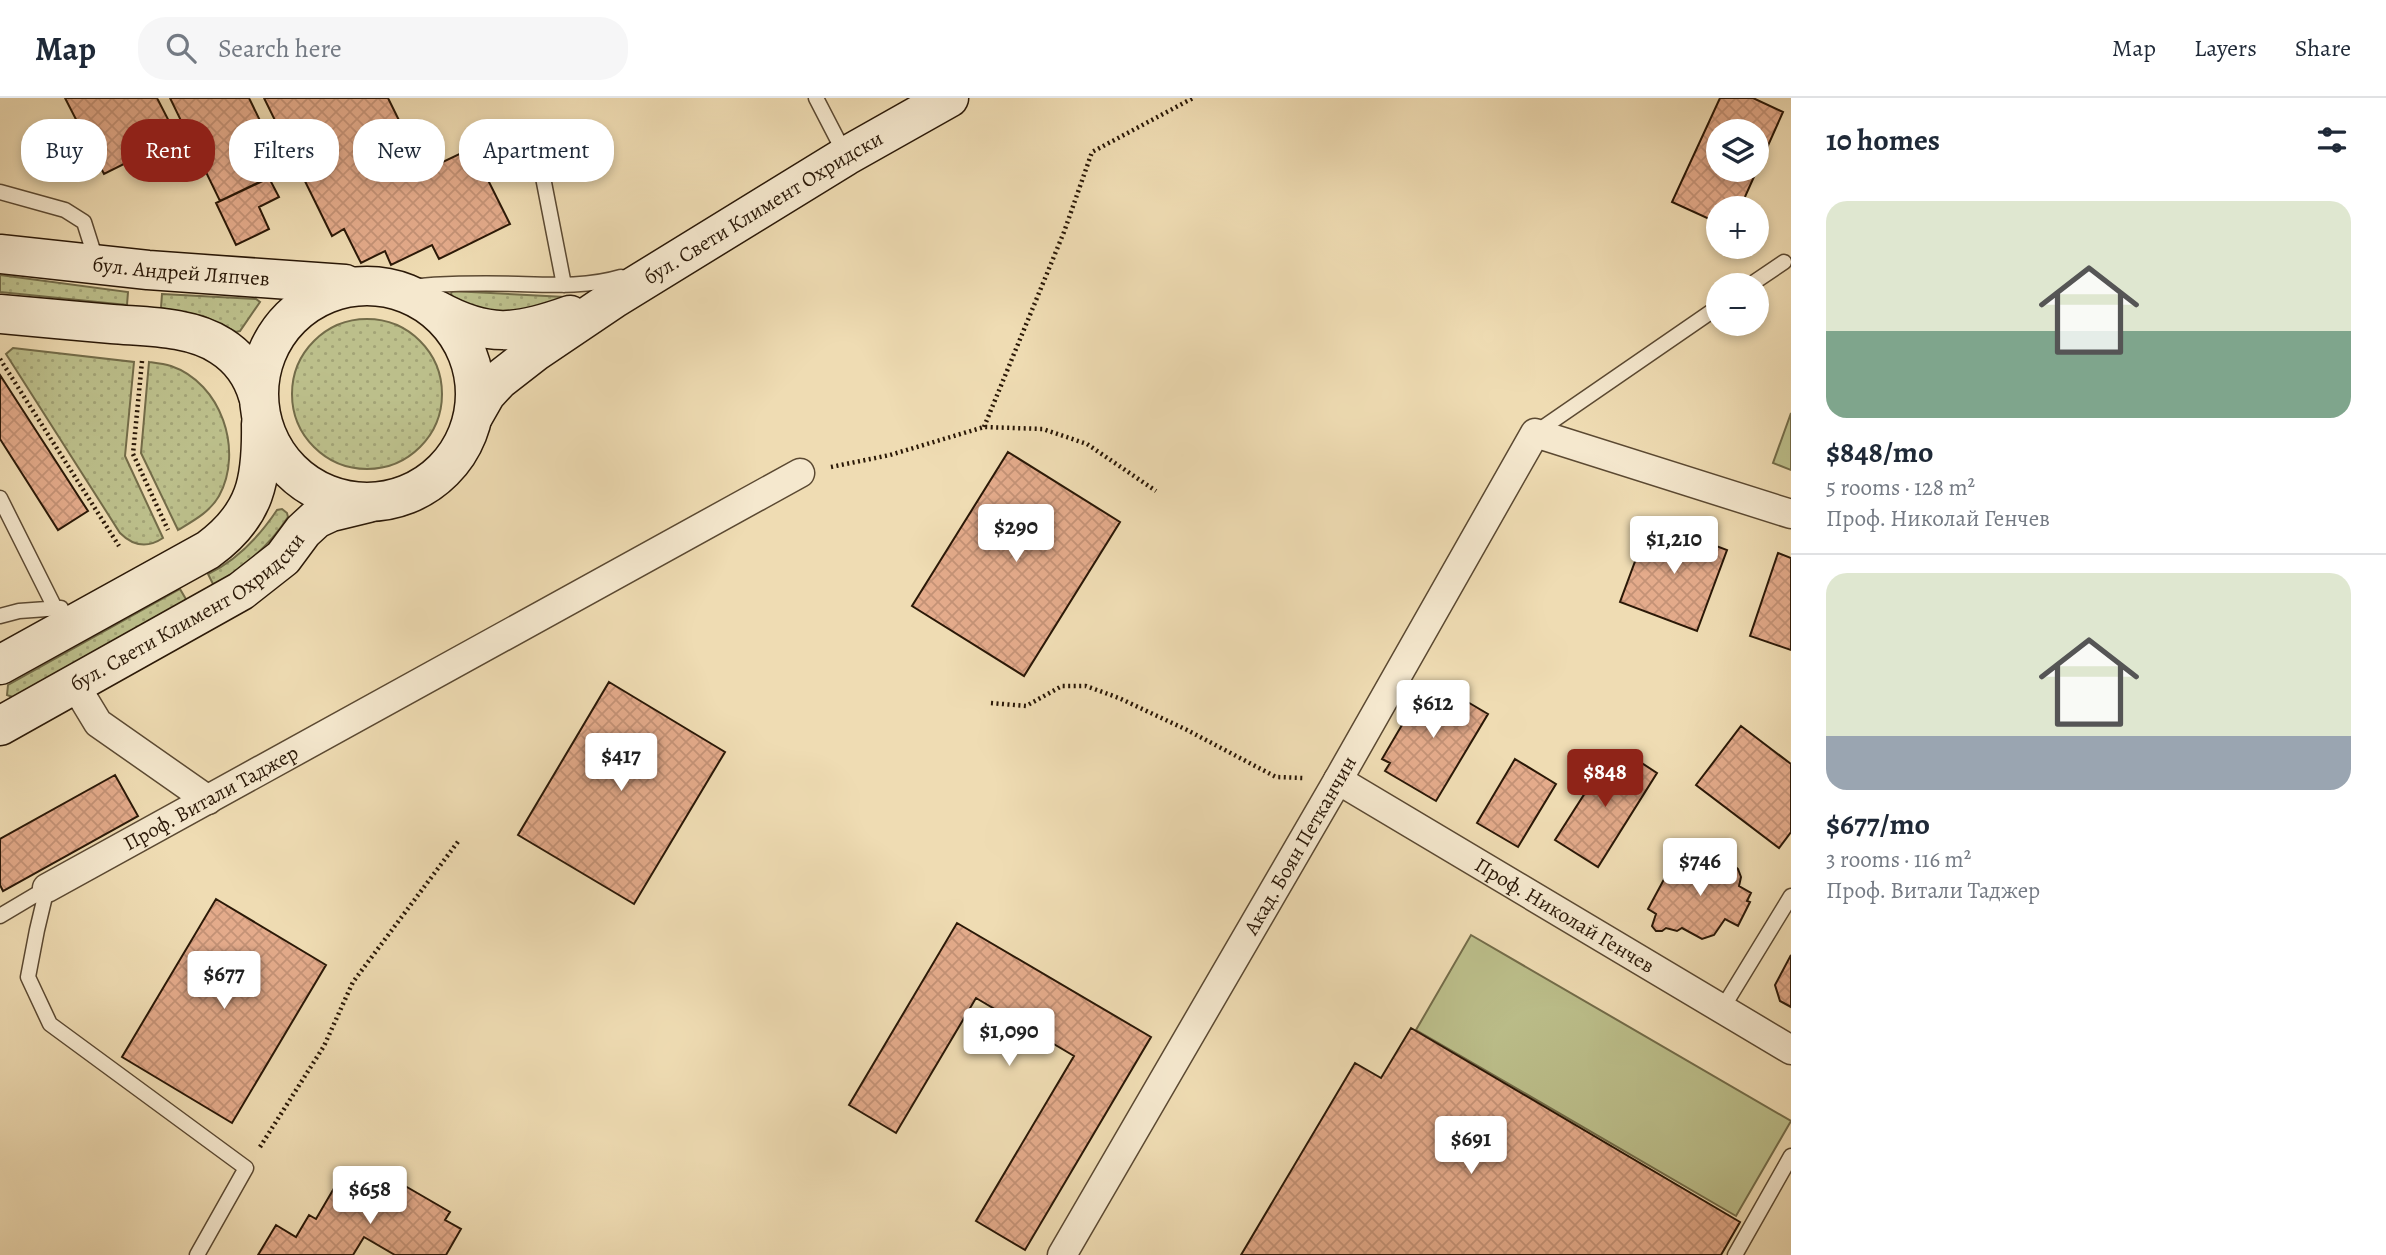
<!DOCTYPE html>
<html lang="en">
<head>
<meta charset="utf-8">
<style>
  :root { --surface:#fff; --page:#f6f6f7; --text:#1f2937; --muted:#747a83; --line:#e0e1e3; --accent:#8f2418 }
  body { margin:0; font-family:Alegreya,serif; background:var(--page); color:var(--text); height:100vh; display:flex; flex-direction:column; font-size:26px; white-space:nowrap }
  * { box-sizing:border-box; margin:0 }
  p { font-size:23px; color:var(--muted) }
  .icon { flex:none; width:38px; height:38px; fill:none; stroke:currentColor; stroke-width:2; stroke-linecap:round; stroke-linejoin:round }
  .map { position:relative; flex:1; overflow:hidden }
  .drawer { display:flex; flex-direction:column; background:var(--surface); width:595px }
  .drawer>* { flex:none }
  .top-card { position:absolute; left:21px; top:21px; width:665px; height:63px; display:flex; gap:14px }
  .fabs { position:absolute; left:1706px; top:21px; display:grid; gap:14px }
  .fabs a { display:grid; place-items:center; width:63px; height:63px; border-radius:50%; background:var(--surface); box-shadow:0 4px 10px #0003; font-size:35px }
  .price { position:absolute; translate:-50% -60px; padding:0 16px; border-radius:7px; background:#fff; color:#222; font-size:23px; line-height:46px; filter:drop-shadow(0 2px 4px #0008) }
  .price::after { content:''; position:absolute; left:50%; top:42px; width:21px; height:16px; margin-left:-10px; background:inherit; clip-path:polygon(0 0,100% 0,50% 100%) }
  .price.active { background:var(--accent); color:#fff }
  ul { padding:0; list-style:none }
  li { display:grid; align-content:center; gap:14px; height:371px; padding:0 35px }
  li+li { border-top:2px solid var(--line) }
  li span { display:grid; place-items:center; height:217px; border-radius:21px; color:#555 }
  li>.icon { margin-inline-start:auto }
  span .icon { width:126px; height:126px; fill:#fffc; stroke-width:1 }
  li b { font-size:30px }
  h2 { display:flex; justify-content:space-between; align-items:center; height:84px; padding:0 35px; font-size:30px }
  .pill { padding:0 24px; border-radius:28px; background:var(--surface); box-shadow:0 4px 10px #0003; font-size:24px; line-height:63px }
  .pill.active { background:var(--accent); color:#fff }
  header { display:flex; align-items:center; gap:42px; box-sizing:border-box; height:98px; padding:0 35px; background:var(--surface); border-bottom:2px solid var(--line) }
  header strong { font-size:33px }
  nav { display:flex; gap:38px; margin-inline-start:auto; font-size:24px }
  .search { width:490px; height:63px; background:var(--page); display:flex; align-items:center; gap:18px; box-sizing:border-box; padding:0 24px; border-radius:28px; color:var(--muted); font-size:26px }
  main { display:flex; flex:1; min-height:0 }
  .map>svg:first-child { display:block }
  .grass { fill:url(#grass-dots); stroke:#736c49; stroke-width:2 }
  .pitch { fill:#bcbf8b; stroke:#736c49; stroke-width:2 }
  .building { fill:url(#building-cross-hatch); stroke:#2a1807; stroke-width:2; fill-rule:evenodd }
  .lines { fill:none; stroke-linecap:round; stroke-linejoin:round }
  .lane-casing { stroke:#5b4932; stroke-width:17 }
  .street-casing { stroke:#5b4932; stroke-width:31 }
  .secondary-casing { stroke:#2a1807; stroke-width:41 }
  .path { stroke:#2a1807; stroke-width:4.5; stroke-dasharray:2 3.5; stroke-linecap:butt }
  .lane { stroke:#f5e8ce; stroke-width:14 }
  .street { stroke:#f5e8ce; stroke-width:28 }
  .secondary { stroke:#f5e8ce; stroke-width:38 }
  .labels { text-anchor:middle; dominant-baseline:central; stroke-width:6; stroke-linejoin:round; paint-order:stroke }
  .street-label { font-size:21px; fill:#2a1807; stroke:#f5e8ce }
</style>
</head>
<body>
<header>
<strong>Map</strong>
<div class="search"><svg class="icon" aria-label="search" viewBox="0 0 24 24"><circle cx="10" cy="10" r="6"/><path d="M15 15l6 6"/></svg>Search here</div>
<nav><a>Map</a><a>Layers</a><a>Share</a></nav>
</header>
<main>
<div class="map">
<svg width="1791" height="1157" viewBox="0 0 1791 1157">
  <defs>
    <pattern id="grass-dots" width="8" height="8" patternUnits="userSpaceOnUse" patternTransform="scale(1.75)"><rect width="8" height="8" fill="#bcbf8b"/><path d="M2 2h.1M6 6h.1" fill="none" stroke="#a2a376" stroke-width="1.8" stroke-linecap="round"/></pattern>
    <pattern id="building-cross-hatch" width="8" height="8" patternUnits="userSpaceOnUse" patternTransform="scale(1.75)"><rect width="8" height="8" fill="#e4ab8b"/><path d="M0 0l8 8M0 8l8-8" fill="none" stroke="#c49276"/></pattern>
  </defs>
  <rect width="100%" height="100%" fill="#efdcb3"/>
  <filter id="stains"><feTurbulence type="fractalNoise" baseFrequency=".00286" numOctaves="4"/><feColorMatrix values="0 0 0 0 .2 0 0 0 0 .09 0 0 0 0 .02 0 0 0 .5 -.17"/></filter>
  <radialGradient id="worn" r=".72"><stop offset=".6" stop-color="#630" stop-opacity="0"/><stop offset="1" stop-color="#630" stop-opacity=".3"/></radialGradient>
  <path class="grass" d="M 0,177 L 128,194 L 127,207 L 0,194 Z
    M 452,193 L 565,199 L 568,201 L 498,220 L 453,199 L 451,196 Z
    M 162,196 L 256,201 L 260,204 L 240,233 L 236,234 L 203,218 L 161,210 Z
    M292 296a75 75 0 1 1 150 0a75 75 0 1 1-150 0Z
    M 13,250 L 134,264 L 125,358 L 163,440 C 148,450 133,448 120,435 L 6,256 Z
    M 149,264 C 156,265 164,266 171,268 C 221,285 244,352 219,398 C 210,414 193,423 178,432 L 141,355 Z
    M 282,411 L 287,415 L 288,419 C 268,450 244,468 214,488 L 208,476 C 237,462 259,439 277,412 Z
    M 180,491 L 187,503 L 15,600 L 7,597 L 8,587 Z"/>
  <path class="pitch" d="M 1791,315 L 1791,372 L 1773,365 Z
    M 1471,837 L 1791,1023 L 1736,1118 L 1416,932 Z"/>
  <path class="building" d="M 65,0 L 157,0 L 172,29 L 139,46 L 144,56 L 104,76 Z
    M 170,0 L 249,0 L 284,72 L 220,103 Z
    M 264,0 L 388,0 L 424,73 L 472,50 L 510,126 L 439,161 L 432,147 L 391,167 L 385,153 L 361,165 L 344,131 L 332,138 Z
    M 1720,0 L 1753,0 L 1783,14 L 1740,110 L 1718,110 L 1718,125 L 1672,104 ZM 1718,33 L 1757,33 L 1757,72 L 1718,72 Z
    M 269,80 L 279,99 L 259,109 L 269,131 L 236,147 L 216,105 Z
    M 0,277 L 88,413 L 58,432 L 0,341 Z
    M 1008,354 L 1120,424 L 1024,578 L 912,508 Z
    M 1650,423 L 1727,452 L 1697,533 L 1620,504 Z
    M 1778,455 L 1791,460 L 1791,552 L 1750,538 Z
    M 609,584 L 725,654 L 634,806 L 518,737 Z
    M 1426,586 L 1434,590 L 1437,586 L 1488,616 L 1436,703 L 1385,673 L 1390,665 L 1382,661 Z
    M 1741,628 L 1791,666 L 1791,734 L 1779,750 L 1696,687 Z
    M 1608,659 L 1627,671 L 1634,660 L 1657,675 L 1598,769 L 1555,742 Z
    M 1515,661 L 1556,686 L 1518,749 L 1477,725 Z
    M 115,677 L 138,718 L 3,793 L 0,787 L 0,741 Z
    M 1690,756 L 1712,767 L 1722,762 L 1731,765 L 1738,771 L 1741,779 L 1739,788 L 1751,795 L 1747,803 L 1750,804 L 1738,828 L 1725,821 L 1714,837 L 1702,841 L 1682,830 L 1677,833 L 1666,830 L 1662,833 L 1656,833 L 1652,828 L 1656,816 L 1648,811 L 1669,772 L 1679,777 Z
    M 216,801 L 326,867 L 232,1025 L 122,959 Z
    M 957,825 L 1151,939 L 1025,1152 L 976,1123 L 1074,958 L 976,900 L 896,1035 L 849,1007 Z
    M 1791,857 L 1791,909 L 1780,903 L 1775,887 Z
    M 1411,930 L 1740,1124 L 1721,1157 L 1241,1157 L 1355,965 L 1381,980 Z
    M 380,1083 L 396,1092 L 400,1085 L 450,1114 L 445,1122 L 461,1131 L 446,1157 L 395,1157 L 364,1139 L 353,1157 L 258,1157 L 276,1127 L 296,1139 L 309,1117 L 316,1121 L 337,1085 L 368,1103 Z"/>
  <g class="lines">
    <g class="lane-casing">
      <path id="lane" d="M 816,0 L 846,58
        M 540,64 L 564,187
        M 0,94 L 65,112 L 84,124 L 97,165
        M 1750,187 L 1784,164
        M 392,191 C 434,185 476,185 518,186 C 552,187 588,189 621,179
        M 1535,335 L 1718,209
        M 0,400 L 55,510
        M 0,518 L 19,513 L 61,510
        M 47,790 L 37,832 L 28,879 L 50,926 L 246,1070 L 197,1157
        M 0,818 L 47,790
        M 1722,911 L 1791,798
        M 1735,1157 L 1791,1058"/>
    </g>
    <g class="street-casing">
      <g id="street">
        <path d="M 75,587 L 98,625 L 208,702"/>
        <path id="s1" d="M 1338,682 L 1791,952"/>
        <path id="s2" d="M 47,790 L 800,375"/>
        <path id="s3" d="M 1062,1157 L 1338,682 L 1535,335 L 1791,416"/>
      </g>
    </g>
    <g class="secondary-casing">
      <g id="secondary">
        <path id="s4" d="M 0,156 L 148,172 L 345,186"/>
        <circle cx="367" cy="296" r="108"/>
        <path d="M 437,212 C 488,240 517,236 570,217"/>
        <path d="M 0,216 C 37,219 75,223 112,226 C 147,229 190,228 221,248 C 240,260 252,277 258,298"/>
        <path id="s5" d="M 474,317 L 486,296 L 499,282 L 535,254 L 615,200 L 846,58 L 949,0"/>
        <path d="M 0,567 L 208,452 C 256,417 262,382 261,326"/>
        <path id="s6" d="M 0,628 L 241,493 L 283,460 L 303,433 L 316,421 L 331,414 L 368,405"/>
      </g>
    </g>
    <path class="path" d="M 0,261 L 119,448
      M 142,263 L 133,356 L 168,432
      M 984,329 L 1064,134 L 1092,54 L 1193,0
      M 831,369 L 890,357 L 984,329 L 1043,331 L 1087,346 L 1156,393
      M 991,605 L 1026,608 L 1062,588 L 1086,588 L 1119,600 L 1187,632 L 1276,679 L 1303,680
      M 260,1049 L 324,948 L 353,884 L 460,741"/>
    <use href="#lane" class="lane"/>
    <use href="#street" class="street"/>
    <use href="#secondary" class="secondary"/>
  </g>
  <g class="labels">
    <g class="street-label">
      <text stroke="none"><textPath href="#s5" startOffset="359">бул. Свети Климент Охридски</textPath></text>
      <text stroke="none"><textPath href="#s4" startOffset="182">бул. Андрей Ляпчев</textPath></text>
      <text stroke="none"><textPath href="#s6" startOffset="220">бул. Свети Климент Охридски</textPath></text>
      <text stroke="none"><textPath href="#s2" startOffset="187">Проф. Витали Таджер</textPath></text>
      <text stroke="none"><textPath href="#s3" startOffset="474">Акад. Боян Петканчин</textPath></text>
      <text stroke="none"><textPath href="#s1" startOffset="264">Проф. Николай Генчев</textPath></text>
    </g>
  </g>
  <rect width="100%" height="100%" filter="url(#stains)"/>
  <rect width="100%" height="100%" fill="url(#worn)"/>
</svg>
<div class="fabs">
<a><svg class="icon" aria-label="layers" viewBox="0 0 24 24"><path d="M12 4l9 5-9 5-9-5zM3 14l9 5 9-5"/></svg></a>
<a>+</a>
<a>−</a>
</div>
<b class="price" style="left:1016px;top:466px">$290</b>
<b class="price" style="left:1674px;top:478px">$1,210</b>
<b class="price" style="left:1433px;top:642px">$612</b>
<b class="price" style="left:621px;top:695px">$417</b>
<b class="price active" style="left:1605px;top:711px">$848</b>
<b class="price" style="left:1700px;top:800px">$746</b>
<b class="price" style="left:224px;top:913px">$677</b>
<b class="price" style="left:1009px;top:970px">$1,090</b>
<b class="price" style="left:1471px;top:1078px">$691</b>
<b class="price" style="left:370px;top:1128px">$658</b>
<div class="top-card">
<a class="pill">Buy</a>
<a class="pill active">Rent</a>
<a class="pill">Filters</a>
<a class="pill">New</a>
<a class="pill">Apartment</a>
</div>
</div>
<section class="drawer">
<h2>10 homes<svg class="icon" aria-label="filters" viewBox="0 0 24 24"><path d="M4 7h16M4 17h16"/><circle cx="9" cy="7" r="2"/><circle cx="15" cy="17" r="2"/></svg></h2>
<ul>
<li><span style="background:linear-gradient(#dfe7d0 60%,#7fa58c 0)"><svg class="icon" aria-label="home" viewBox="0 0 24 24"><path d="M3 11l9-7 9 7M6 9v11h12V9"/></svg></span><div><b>$848/mo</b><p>5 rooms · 128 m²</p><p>Проф. Николай Генчев</p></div></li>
<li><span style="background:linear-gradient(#dfe7d0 75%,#9aa5b1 0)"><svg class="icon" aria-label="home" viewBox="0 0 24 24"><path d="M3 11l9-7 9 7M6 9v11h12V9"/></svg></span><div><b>$677/mo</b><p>3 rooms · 116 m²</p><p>Проф. Витали Таджер</p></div></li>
</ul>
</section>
</main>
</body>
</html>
